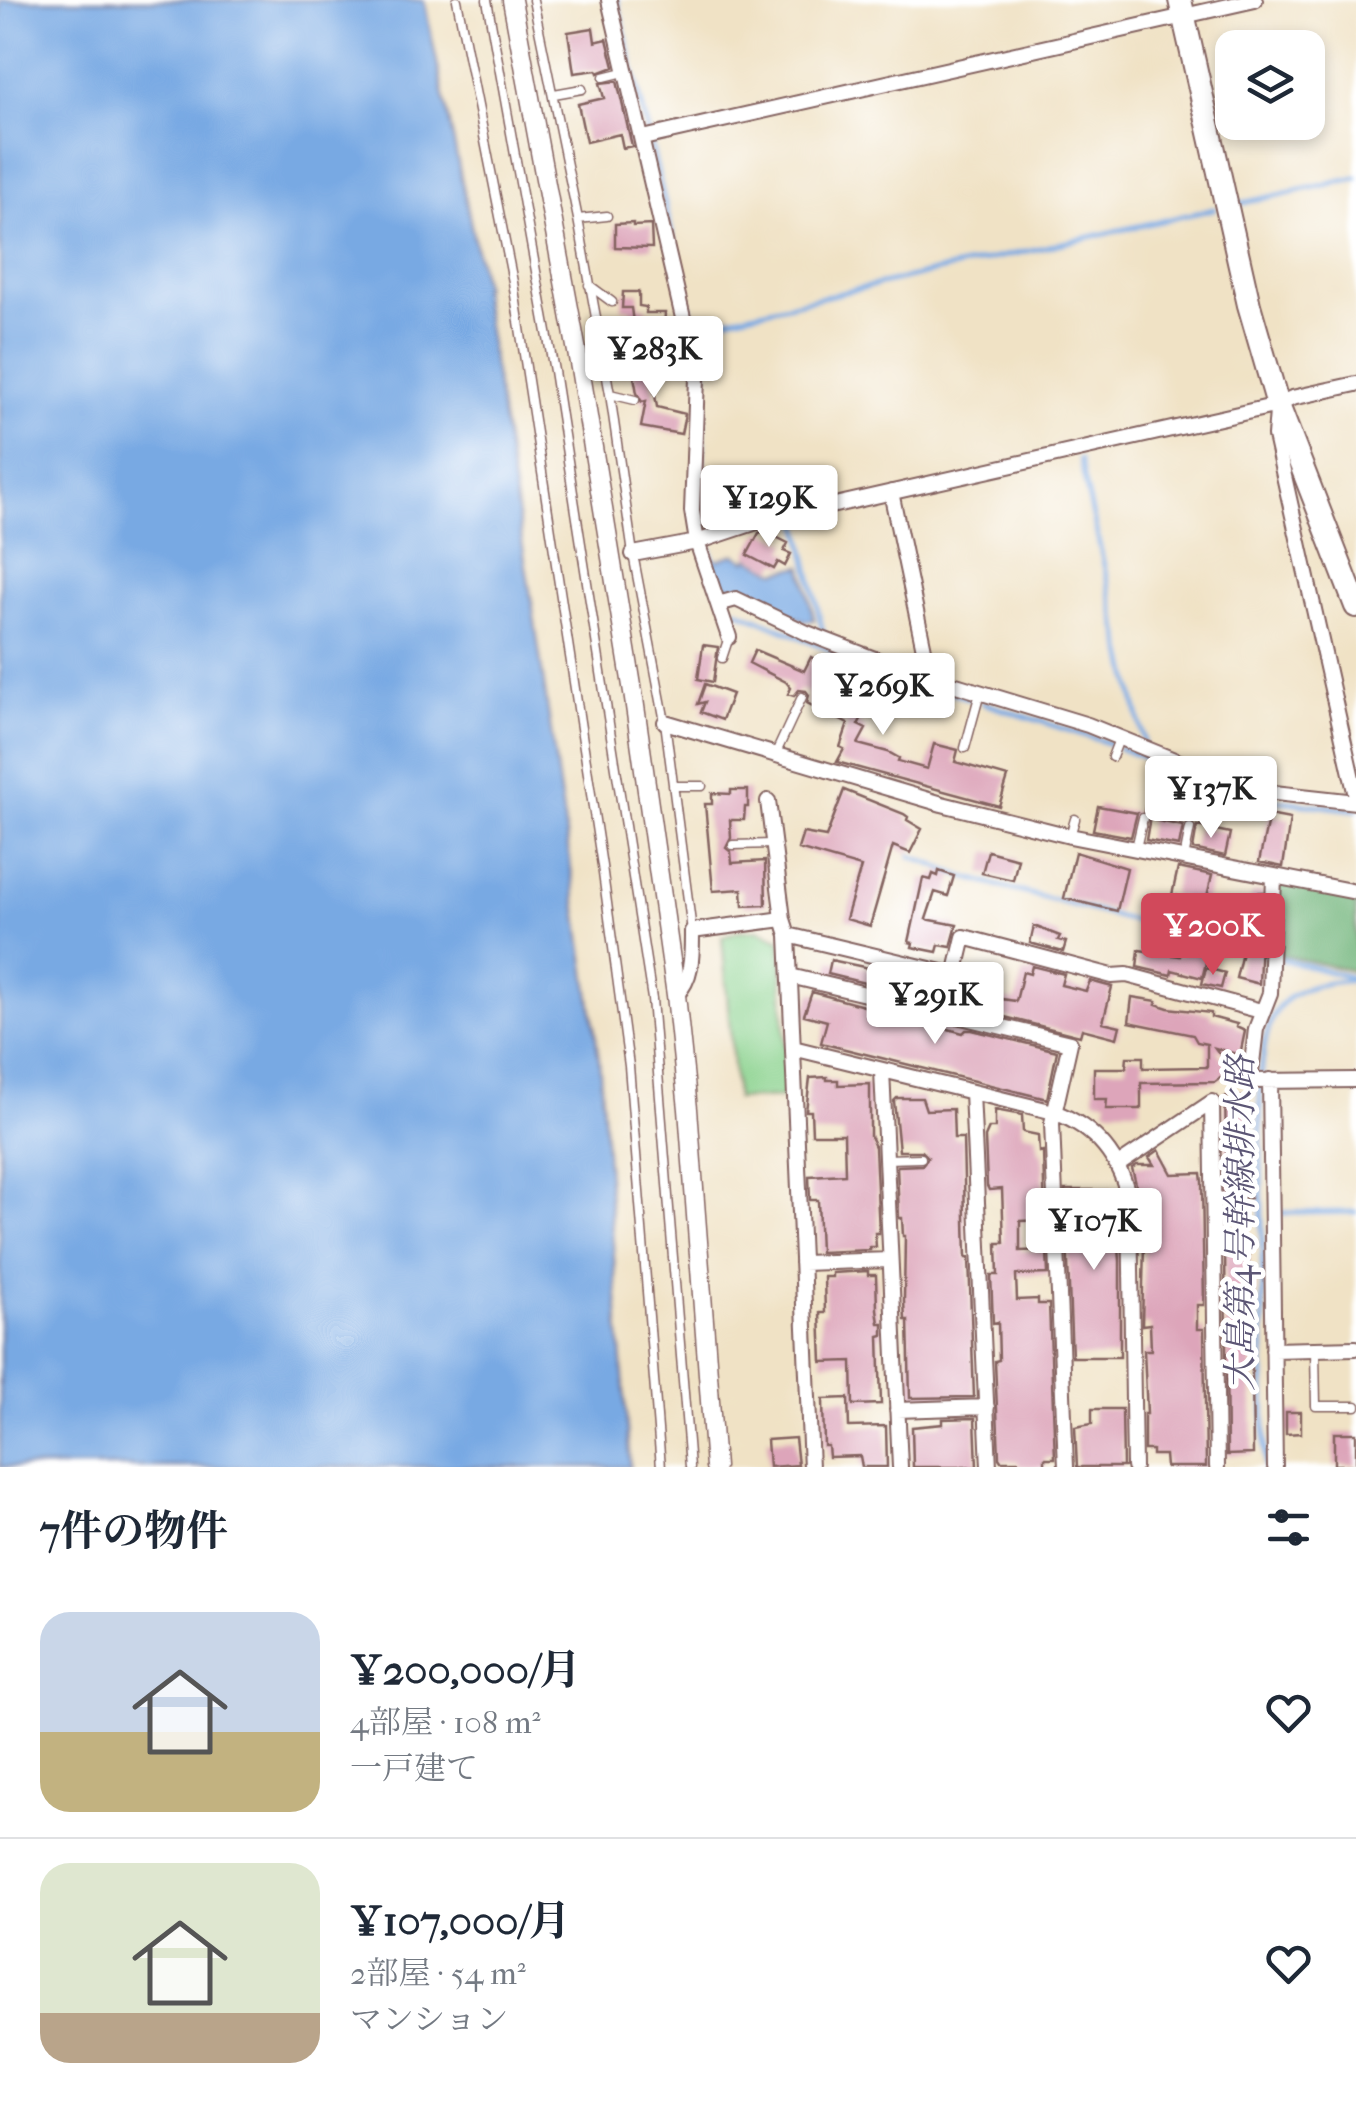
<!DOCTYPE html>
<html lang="ja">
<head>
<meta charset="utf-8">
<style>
  :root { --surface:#fff; --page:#f6f6f7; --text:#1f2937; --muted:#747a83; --line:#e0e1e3; --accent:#d1495b }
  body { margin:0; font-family:"IM FELL French Canon","Noto Serif JP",serif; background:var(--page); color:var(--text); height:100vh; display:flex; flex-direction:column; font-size:38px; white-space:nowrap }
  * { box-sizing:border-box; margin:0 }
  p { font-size:32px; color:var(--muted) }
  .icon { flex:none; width:55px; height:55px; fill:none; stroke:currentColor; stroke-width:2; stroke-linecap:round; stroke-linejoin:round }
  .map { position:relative; height:1467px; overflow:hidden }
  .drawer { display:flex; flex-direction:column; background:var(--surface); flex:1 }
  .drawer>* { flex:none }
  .buttons { position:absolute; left:1215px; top:30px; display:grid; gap:20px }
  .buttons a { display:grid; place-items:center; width:110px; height:110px; border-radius:20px; background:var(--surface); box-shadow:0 5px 15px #0003; font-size:50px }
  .price { position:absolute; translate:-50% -85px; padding:0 22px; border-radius:10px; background:#fff; color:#222; font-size:32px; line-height:65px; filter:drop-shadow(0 2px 5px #0008) }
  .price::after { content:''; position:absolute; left:50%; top:60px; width:30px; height:22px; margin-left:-15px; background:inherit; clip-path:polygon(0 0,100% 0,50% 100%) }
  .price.selected { background:var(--accent); color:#fff }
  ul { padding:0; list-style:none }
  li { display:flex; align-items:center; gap:30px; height:250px; padding:0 40px }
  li+li { border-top:2px solid var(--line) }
  li span { display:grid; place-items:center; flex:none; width:280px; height:200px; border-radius:30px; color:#555 }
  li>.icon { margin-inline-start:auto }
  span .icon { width:120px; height:120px; fill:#fffc; stroke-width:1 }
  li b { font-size:42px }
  h2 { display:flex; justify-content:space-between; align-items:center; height:120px; padding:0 40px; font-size:42px }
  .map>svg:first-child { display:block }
  .green { fill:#89d18c; stroke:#6a785c; stroke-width:2.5 }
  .forest { fill:#6eb378; stroke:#5c6952; stroke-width:2.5 }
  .water { fill:#78a9e3; stroke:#616487; stroke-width:2.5 }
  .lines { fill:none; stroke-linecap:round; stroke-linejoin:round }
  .stream { stroke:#78a9e3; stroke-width:5 }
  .building { fill:#dda5ba }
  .service-casing { stroke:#846361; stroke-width:11 }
  .minor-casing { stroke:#846361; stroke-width:18 }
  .tertiary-casing { stroke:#846361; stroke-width:21 }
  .primary-casing { stroke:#846361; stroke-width:26 }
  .service { stroke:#fff; stroke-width:8 }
  .minor { stroke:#fff; stroke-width:14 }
  .tertiary { stroke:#fff; stroke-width:18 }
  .primary { stroke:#fff; stroke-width:22 }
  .labels { text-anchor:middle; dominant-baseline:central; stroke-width:9; stroke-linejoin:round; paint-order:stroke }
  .water-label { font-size:35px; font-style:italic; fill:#5c5675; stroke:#fff }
</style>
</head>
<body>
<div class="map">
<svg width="1356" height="1467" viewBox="0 0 1356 1467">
  <rect width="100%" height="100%" fill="#fff"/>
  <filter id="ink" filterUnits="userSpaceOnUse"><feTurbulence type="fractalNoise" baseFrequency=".01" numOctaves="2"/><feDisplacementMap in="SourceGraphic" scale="20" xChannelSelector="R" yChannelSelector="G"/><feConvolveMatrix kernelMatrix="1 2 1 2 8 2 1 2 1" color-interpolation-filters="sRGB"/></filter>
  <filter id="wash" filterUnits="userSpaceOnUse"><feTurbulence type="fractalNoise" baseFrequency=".0048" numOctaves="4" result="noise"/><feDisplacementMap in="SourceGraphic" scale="40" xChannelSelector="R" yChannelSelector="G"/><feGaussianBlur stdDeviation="2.25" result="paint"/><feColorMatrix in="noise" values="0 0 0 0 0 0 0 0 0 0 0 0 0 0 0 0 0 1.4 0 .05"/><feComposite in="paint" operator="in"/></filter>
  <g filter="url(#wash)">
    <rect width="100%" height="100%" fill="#f0e2c5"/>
    <path class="green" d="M 759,930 L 781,940 L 787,1097 L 736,1099 L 722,937 L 737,931 Z"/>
    <path class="forest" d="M 1286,883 L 1356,898 L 1356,972 L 1277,954 L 1278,886 Z"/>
    <path class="water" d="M 0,0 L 424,0 L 484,287 L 481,288 L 533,609 L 599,1059 L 630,1467 L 0,1467 Z
      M 735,554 L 746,561 L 749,558 L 776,572 L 802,566 L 814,620 L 805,621 L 739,592 L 723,597 L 711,562 Z"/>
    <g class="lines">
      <path class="stream" d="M 617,0 L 705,374 L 701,510 L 704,529
        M 1238,204 L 1356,178
        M 703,324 L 1214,209
        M 1080,460 L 1144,741
        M 798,518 L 823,633
        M 709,546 L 716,567
        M 737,610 L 846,657
        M 855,660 L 973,700
        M 983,703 L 1111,744
        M 1119,748 L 1167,767
        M 1174,770 L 1242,796 L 1257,798
        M 1264,799 L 1356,810
        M 911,856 L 964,877 L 1191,936
        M 1207,940 L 1266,955
        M 1278,958 L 1353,978
        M 1280,1213 L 1356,1212
        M 1265,1467 L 1260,1086 C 1266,1009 1275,985 1356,980"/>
    </g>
    <g id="blocks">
      <path class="building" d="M 593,28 L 595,42 L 607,39 L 614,67 L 598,73 L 597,70 L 574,73 L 568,32 Z
        M 617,81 L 632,146 L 623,148 L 620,134 L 586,142 L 578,104 L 604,98 L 600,83 Z
        M 633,223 L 633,226 L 651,225 L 652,248 L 615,247 L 615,224 Z
        M 623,292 L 639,292 L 639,306 L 646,307 L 646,313 L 665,313 L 664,329 L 634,329 L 631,308 L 622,308 Z
        M 648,356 L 657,407 L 685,414 L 681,434 L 641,427 L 646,401 L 642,402 L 637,393 L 631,360 Z
        M 764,531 L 788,543 L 784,551 L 791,554 L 785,566 L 778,562 L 774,569 L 747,555 L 759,533 Z
        M 703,645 L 718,647 L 713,682 L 698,679 Z
        M 755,650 L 804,671 L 811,657 L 821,663 L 816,674 L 869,704 L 858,725 L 866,729 L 858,744 L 888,752 L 899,758 L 898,761 L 927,769 L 934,744 L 958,750 L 955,762 L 1008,777 L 999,806 L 837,762 L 844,749 L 840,747 L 848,724 L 807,703 L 809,695 L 806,691 L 799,690 L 794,696 L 788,694 L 791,688 L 786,682 L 749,663 Z
        M 705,684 L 732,694 L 722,720 L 701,712 L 705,702 L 698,704 Z
        M 1149,787 L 1159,789 L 1154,820 L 1183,826 L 1179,846 L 1146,840 L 1150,817 L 1144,811 Z
        M 731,790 L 748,790 L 748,807 L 745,807 L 744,820 L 730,820 L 731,838 L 726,848 L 731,852 L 732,863 L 765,861 L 766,905 L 743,906 L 742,889 L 713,891 L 705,804 L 712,804 L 712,793 L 731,794 Z
        M 844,790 L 904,814 L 908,817 L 907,820 L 922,829 L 910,853 L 893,846 L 870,926 L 846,919 L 861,867 L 798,849 L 803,833 L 826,837 Z
        M 1098,806 L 1137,813 L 1131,837 L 1093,830 Z
        M 1269,815 L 1290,819 L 1283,867 L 1259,862 Z
        M 1197,826 L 1230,833 L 1225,856 L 1193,849 Z
        M 988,851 L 1018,859 L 1013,880 L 982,873 Z
        M 1075,852 L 1127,868 L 1117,911 L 1064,898 Z
        M 1178,868 L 1212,875 L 1204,909 L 1246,919 L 1252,893 L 1263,892 L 1259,984 L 1236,978 L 1244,944 L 1213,936 L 1202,978 L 1172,970 L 1171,975 L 1137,967 L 1139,950 L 1180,956 L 1187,929 L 1178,927 L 1183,897 L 1172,895 Z
        M 939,871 L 954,876 L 948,896 L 935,892 L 926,919 L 957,925 L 951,947 L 939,945 L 937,952 L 912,947 L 913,943 L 909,942 L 923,878 L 931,880 L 933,874 L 938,876 Z
        M 1034,926 L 1060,936 L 1058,940 L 1066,942 L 1063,952 L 1030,943 Z
        M 831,960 L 934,982 L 930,999 L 828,974 Z
        M 1032,966 L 1064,974 L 1061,985 L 1086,991 L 1090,981 L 1112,987 L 1103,1022 L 1120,1026 L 1117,1038 L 1082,1029 L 1080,1036 L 977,1010 L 980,996 L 1016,1001 L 1023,972 L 1030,974 Z
        M 1206,968 L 1225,973 L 1221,988 L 1202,984 Z
        M 812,992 L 963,1033 L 966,1030 L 972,1030 L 1057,1051 L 1047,1099 L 821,1043 L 827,1021 L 804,1015 Z
        M 1132,997 L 1157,1001 L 1156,1004 L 1168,1008 L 1211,1013 L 1211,1017 L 1237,1024 L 1236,1027 L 1245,1031 L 1240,1055 L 1215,1048 L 1231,1070 L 1215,1082 L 1141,1083 L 1141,1109 L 1106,1109 L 1107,1099 L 1094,1099 L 1094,1068 L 1126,1068 L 1127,1057 L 1143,1057 L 1143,1068 L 1207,1067 L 1207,1044 L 1197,1042 L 1193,1035 L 1129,1022 Z
        M 827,1077 L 827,1080 L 838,1080 L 838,1085 L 870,1084 L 870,1136 L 875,1147 L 879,1233 L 875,1233 L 876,1247 L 870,1247 L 870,1250 L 820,1252 L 818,1200 L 810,1200 L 809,1176 L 845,1174 L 844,1134 L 812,1134 L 811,1111 L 806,1111 L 810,1078 Z
        M 1225,1097 L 1248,1097 L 1250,1198 L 1224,1198 L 1224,1182 L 1227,1182 Z
        M 897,1098 L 922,1098 L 926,1110 L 953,1109 L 954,1138 L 963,1138 L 966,1258 L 969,1258 L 974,1397 L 910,1398 L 908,1320 L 905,1320 L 904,1301 L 905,1236 L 903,1236 L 902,1218 L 899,1218 L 897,1166 L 922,1165 L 928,1157 L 922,1151 L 899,1151 L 894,1101 Z
        M 995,1110 L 1022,1115 L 1023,1132 L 1038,1135 L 1039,1152 L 1043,1151 L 1045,1220 L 1020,1221 L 1020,1251 L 1047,1250 L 1048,1274 L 1016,1275 L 1017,1300 L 1038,1299 L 1038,1304 L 1049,1304 L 1055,1458 L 1045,1458 L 1045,1467 L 1019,1466 L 1018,1461 L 1001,1461 L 999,1458 L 995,1361 L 999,1360 L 998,1322 L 993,1323 L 991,1275 L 998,1275 L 997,1243 L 1004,1243 L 1002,1189 L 989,1190 L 987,1186 L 985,1137 L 989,1128 L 995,1128 Z
        M 1159,1150 L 1172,1174 L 1201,1173 L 1202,1182 L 1204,1305 L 1197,1305 L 1197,1329 L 1204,1329 L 1206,1467 L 1166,1467 L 1165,1455 L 1152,1455 L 1152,1450 L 1144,1450 L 1144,1414 L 1147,1414 L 1144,1350 L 1151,1350 L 1150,1324 L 1142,1325 L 1145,1204 L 1141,1204 L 1132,1168 L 1137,1165 L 1154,1165 L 1149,1157 Z
        M 1065,1190 L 1116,1190 L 1119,1204 L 1116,1204 L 1120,1261 L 1120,1357 L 1072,1357 Z
        M 1236,1241 L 1249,1241 L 1249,1270 L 1254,1274 L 1255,1295 L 1251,1295 L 1253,1454 L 1227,1455 L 1225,1244 Z
        M 868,1271 L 868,1275 L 876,1275 L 877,1309 L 879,1323 L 883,1323 L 883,1335 L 879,1336 L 881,1404 L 853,1405 L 852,1361 L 822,1362 L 820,1313 L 825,1313 L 824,1277 L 832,1277 L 832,1273 Z
        M 848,1398 L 849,1427 L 886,1426 L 887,1467 L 862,1467 L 860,1456 L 829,1457 L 828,1446 L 824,1446 L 823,1399 Z
        M 1092,1409 L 1122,1409 L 1123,1467 L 1077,1467 L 1075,1427 L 1092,1424 Z
        M 1286,1412 L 1301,1412 L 1301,1433 L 1286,1434 Z
        M 975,1418 L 977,1467 L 913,1467 L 912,1427 L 943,1424 L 943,1419 Z
        M 1334,1433 L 1356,1433 L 1356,1465 L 1334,1465 Z
        M 795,1438 L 798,1465 L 769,1467 L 767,1440 Z"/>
    </g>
  </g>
  <g filter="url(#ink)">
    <use href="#blocks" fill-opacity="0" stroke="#846361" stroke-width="2.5"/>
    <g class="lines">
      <g class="service-casing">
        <path id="service" d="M 457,0 L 513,282 L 602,866 L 629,1066 L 661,1467
          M 487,0 L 554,371 L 652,999 L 690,1467
          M 533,0 L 578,219 L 610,394 L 633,554 L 665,722 L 692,931
          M 604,77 L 624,72
          M 554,94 L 582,89
          M 578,219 L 607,216
          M 589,285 L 612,302
          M 610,394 L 635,400
          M 722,658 L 729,637
          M 843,675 L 854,652
          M 965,748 L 980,693
          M 775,755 L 802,697
          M 1112,757 L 1119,739
          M 673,786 L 702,786
          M 1160,815 L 1173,762
          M 1258,815 L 1261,792
          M 1070,836 L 1075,819
          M 733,845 L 774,844
          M 1136,848 L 1143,818
          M 1184,858 L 1190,828
          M 886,1159 L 921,1158
          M 1315,1349 L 1316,1406 L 1356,1406"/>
      </g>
      <g class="minor-casing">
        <path id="minor" d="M 609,0 L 697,378 L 692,511 L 697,542 L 729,637
          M 643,138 L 1255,0
          M 1277,411 L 1275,436 L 1356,796
          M 891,492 L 930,678
          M 633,554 L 697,542 L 784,513 L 804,512 L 1278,405 L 1292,398 L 1356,384
          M 718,604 L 736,599 L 807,633 L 890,665 L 1088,725 L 1248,790 L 1356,802
          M 665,722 L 942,804 L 1070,836 L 1356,892
          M 768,801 L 783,919
          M 1274,876 L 1270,993 L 1256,1029 L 1250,1081 L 1356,1080
          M 788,935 L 955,975 L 964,937 L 1112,976 L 1127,975 L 1261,1011
          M 790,976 L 1070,1043 L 1052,1123 L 1066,1467
          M 676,995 C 693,978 692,954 692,931 L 783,919 L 788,935 L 811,1467
          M 793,1048 L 1054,1112 C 1097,1128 1121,1159 1130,1203 L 1134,1467
          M 882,1070 L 900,1467
          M 1270,1080 L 1275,1467
          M 972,1092 L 989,1467
          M 1118,1165 L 1212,1102 L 1217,1467
          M 802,1263 L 890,1260
          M 1273,1350 L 1356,1348
          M 897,1410 L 987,1407"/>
      </g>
      <g class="tertiary-casing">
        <path id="tertiary" d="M 512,0 L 580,368 L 633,692 L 676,995 L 688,1109 L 715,1467"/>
      </g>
      <g class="primary-casing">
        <path id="primary" d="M 1180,0 L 1249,305 L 1278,405 L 1356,606"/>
      </g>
      <use href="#service" class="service"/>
      <use href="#minor" class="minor"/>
      <use href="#tertiary" class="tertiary"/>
      <use href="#primary" class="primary"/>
    </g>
  </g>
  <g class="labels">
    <g class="water-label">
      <text transform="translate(1240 1223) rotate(-90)">大島第4号幹線排水路</text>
    </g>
  </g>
</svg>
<div class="buttons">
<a><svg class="icon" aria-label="layers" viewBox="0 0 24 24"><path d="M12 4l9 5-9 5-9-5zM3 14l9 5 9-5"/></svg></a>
</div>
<b class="price" style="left:654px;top:401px">¥283K</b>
<b class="price" style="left:769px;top:550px">¥129K</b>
<b class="price" style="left:883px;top:738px">¥269K</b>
<b class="price" style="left:1211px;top:841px">¥137K</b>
<b class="price selected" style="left:1213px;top:978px">¥200K</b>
<b class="price" style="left:935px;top:1047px">¥291K</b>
<b class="price" style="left:1094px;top:1273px">¥107K</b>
</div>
<section class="drawer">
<h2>7件の物件<svg class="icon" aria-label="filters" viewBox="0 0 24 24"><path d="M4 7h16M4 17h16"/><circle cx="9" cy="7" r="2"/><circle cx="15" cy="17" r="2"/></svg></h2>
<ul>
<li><span style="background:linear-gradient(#c9d6e8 60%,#c2b280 0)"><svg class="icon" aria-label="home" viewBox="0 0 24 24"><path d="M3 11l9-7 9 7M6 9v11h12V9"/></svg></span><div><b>¥200,000/月</b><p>4部屋 · 108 m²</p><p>一戸建て</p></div><svg class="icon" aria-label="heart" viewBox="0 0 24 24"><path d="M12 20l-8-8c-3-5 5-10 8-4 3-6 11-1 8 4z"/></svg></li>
<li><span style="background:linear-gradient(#dfe7d0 75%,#b9a48a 0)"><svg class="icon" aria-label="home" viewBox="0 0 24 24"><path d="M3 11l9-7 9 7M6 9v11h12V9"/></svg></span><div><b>¥107,000/月</b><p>2部屋 · 54 m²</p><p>マンション</p></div><svg class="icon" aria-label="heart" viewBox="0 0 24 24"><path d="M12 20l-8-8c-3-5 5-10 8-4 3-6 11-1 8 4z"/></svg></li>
</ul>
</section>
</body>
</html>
